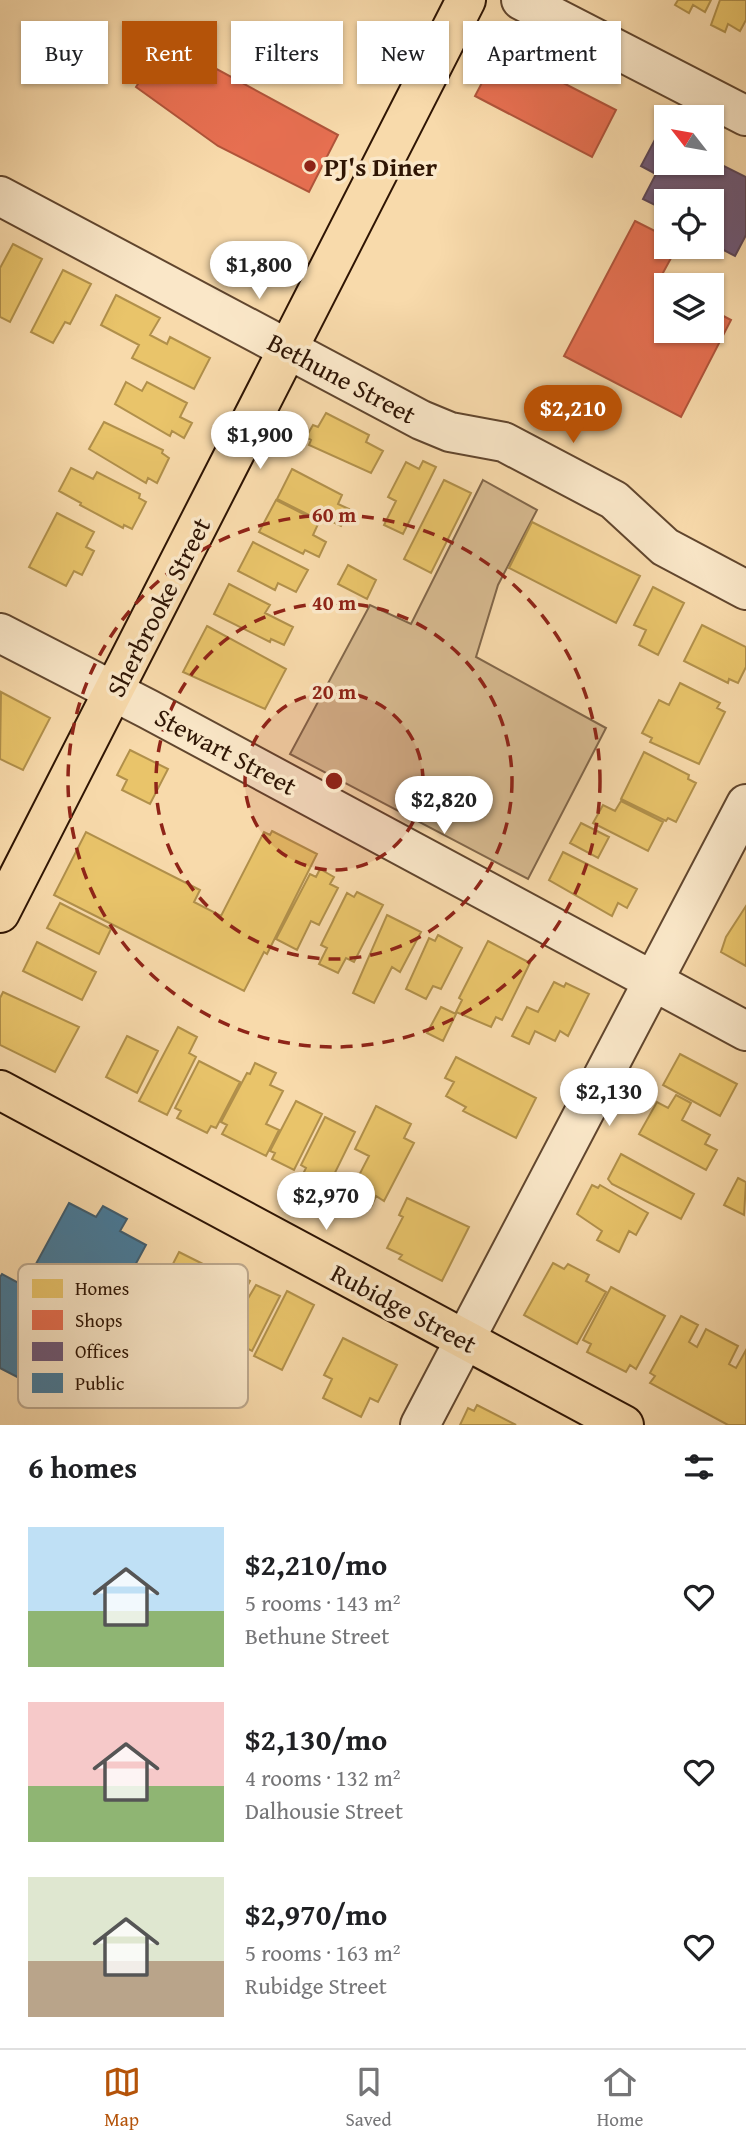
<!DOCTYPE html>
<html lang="en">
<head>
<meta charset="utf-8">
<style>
  :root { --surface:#fff; --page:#f6f6f6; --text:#202124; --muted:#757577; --line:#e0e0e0; --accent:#b45309 }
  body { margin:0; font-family:"Gentium Book Plus",serif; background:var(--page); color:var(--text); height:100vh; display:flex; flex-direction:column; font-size:26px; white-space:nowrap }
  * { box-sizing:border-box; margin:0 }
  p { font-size:23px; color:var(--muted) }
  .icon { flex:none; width:38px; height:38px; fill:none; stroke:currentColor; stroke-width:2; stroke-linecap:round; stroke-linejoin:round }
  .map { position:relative; height:1425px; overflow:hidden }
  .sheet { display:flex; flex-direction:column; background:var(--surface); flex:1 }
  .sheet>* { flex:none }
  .banner { position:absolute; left:21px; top:21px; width:705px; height:63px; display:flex; gap:14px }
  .needle { width:46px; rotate:301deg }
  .controls { position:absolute; left:654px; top:105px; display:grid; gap:14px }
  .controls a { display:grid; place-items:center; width:70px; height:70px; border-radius:0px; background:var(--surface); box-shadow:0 2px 5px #0004; font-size:35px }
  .price { position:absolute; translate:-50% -60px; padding:0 16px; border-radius:24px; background:#fff; color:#222; font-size:23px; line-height:46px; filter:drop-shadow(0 2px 4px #0008) }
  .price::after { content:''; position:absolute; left:50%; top:42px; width:21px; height:16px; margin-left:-10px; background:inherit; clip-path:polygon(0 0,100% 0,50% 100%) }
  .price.current { background:var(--accent); color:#fff }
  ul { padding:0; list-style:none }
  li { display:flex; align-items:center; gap:21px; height:175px; padding:0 28px }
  li span { display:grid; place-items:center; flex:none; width:196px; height:140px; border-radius:0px; color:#555 }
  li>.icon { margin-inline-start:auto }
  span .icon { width:84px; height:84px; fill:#fffc; stroke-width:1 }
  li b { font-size:30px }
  h2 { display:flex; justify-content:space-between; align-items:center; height:84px; padding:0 28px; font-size:30px }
  .chip { padding:0 24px; border-radius:0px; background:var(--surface); box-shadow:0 2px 5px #0004; font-size:24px; line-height:63px }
  .chip.current { background:var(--accent); color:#fff }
  .dock { display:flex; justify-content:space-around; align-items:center; height:98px; border-top:2px solid var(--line); background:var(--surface); font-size:19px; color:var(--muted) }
  .dock a { display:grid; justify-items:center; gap:4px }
  .dock .current { color:var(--accent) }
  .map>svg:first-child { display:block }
  .green { fill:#d6b98f; stroke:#82674a; stroke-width:2 }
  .homes { fill:#e9c46a; stroke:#b1904b; stroke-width:2 }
  .shops { fill:#e76f51; stroke:#b0543a; stroke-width:2 }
  .offices { fill:#6d597a; stroke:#5a4557; stroke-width:2 }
  .public { fill:#457b9d; stroke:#3e5c6f; stroke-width:2 }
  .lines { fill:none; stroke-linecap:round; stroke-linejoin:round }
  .minor-casing { stroke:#61462e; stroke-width:42 }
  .major-casing { stroke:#2f1504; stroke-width:42 }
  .minor { stroke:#fae7c8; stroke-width:38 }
  .major { stroke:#f8daab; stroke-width:38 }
  .ring { fill:none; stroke:#8f2418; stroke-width:3.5; stroke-dasharray:12 9 }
  .poi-dot { fill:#8f2418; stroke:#fae7c8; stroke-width:2.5 }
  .labels { text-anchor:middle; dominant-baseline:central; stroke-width:7; stroke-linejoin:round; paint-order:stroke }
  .poi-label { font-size:26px; font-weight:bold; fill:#2f1504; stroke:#fae7c8; text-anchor:start }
  .street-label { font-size:26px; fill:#2f1504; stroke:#fae7c8 }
  .key { fill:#fae7c8; stroke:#bda88d; stroke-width:2 }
  .key-label { font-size:19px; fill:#2f1504 }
  .centre { fill:#8f2418; stroke:#fae7c8; stroke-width:3.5 }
  .ring-label { font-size:21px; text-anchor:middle; font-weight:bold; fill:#8f2418; stroke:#fae7c8; stroke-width:7; stroke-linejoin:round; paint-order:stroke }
</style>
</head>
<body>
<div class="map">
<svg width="746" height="1425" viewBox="0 0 746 1425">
  <rect width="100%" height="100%" fill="#f8daab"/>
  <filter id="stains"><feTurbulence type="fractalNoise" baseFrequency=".00286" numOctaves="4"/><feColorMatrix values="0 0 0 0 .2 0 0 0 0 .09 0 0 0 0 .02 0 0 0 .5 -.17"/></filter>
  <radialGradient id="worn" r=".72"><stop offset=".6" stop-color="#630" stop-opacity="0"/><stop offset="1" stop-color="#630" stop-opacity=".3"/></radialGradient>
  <path class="green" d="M 483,480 L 537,510 L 498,585 L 476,657 L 606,728 L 528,879 L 290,754 L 370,605 L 411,624 Z"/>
  <path class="homes" d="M 678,0 L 711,0 L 705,12 L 693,5 L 689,13 L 675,5 Z
    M 720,0 L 746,0 L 746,20 L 740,31 L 728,24 L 725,32 L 711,25 Z
    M 13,244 L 42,259 L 10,322 L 0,317 L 0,268 Z
    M 63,270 L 91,284 L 70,324 L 65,322 L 53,343 L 31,332 Z
    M 116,295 L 160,318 L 150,335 L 167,344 L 170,337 L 210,358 L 194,389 L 132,358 L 139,345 L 101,325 Z
    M 126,382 L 142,391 L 147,382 L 187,403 L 180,417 L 192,423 L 184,438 L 172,431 L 170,436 L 115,404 Z
    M 326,413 L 369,435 L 366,442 L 383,451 L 371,473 L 309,445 L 311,440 L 306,437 L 313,425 L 318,427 Z
    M 104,422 L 163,450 L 162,453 L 169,458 L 157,483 L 148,478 L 146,483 L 89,449 Z
    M 423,461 L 436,467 L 403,534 L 384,525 L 396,501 L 388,497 L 406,462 L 419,469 Z
    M 71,468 L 93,479 L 97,472 L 140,494 L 139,498 L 146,502 L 132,529 L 124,525 L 123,528 L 80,505 L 81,503 L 59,491 Z
    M 292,469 L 342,495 L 338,504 L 349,509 L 341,526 L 329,520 L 327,524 L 277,499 Z
    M 444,480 L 471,493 L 431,573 L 404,559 Z
    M 276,500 L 319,522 L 313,535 L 326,542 L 319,557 L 305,550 L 303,554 L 259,532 Z
    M 57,513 L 94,532 L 86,547 L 94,551 L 82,575 L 74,571 L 66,586 L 29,567 Z
    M 532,522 L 640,576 L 616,623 L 509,568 Z
    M 253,542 L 308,570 L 296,592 L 278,583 L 275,590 L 238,571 Z
    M 348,565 L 376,580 L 367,599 L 338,584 Z
    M 229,584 L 270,605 L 265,613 L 293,627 L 284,645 L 271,639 L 270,642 L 214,614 Z
    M 653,587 L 684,603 L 658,655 L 639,645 L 646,630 L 634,625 Z
    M 702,625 L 746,647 L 746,667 L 738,683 L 729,679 L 728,683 L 684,661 Z
    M 207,626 L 286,669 L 265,709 L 183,672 Z
    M 680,683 L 720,703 L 717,708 L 725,712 L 699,764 L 650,742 L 652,738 L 642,733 L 659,700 L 669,705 Z
    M 1,692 L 50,718 L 23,770 L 0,759 Z
    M 130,750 L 168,769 L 150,804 L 122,790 L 127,780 L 117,775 Z
    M 644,752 L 689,775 L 688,779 L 696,783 L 676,822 L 668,818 L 666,821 L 621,799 Z
    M 621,801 L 663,822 L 648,851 L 593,823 L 603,805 L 615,811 Z
    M 581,823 L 609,837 L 598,858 L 570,843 Z
    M 272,831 L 317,854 L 267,954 L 264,952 L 244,991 L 54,895 L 86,832 L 200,890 L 194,902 L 221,916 L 264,832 L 270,835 Z
    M 563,852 L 637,889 L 627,908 L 618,903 L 612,916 L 549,880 Z
    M 320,869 L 334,877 L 330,884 L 338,888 L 319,925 L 311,921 L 297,950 L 276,939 L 310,874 L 316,877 Z
    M 357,892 L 383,905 L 354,962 L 346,958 L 338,973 L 319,964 L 327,948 L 321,945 L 347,893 L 354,897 Z
    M 60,903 L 111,929 L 99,954 L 47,928 Z
    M 746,906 L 746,966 L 721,952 L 726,937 Z
    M 387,915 L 421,932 L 400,972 L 392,967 L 374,1003 L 353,993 Z
    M 438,935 L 462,948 L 441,989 L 433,986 L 426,999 L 406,989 L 429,938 L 435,941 Z
    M 488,941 L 530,963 L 502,1020 L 496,1017 L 491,1027 L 456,1012 L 462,1000 L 459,998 Z
    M 37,942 L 96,972 L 82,1000 L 23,971 Z
    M 554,982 L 564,987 L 566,983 L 589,994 L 568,1036 L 560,1031 L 555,1041 L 535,1031 L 529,1044 L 512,1036 L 527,1007 L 538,1012 Z
    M 3,992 L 79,1027 L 55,1072 L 0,1045 L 0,998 Z
    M 441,1007 L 456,1014 L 443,1041 L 427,1033 Z
    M 178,1027 L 197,1037 L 189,1053 L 196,1057 L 167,1115 L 139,1101 Z
    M 127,1036 L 158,1051 L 137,1093 L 106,1077 Z
    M 680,1054 L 737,1084 L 720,1116 L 663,1085 Z
    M 456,1057 L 536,1098 L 516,1138 L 463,1111 L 466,1107 L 446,1096 L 454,1082 L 445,1078 Z
    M 199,1061 L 240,1082 L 216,1128 L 211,1126 L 207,1133 L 177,1118 L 181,1111 L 175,1108 Z
    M 255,1063 L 276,1073 L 270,1085 L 283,1091 L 266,1124 L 279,1130 L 266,1156 L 222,1134 L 227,1125 L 221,1122 L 247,1073 L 250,1074 Z
    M 676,1095 L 691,1103 L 682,1120 L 710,1135 L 705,1144 L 717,1150 L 706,1170 L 639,1134 L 657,1102 L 668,1108 Z
    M 296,1101 L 322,1114 L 294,1170 L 272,1159 L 275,1153 L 270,1151 Z
    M 376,1106 L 411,1124 L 404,1138 L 414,1143 L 384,1201 L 376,1196 L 372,1205 L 355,1196 L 360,1188 L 354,1185 L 369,1156 L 355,1149 Z
    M 325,1117 L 355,1132 L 327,1189 L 302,1176 L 306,1168 L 301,1165 Z
    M 621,1154 L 694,1194 L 681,1219 L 612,1184 L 608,1179 Z
    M 738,1178 L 746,1182 L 744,1215 L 724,1205 Z
    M 592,1185 L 598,1188 L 600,1185 L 648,1213 L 636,1235 L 629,1231 L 619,1252 L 597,1240 L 602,1231 L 577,1214 Z
    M 407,1198 L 469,1227 L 442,1281 L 399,1259 L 402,1255 L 387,1248 L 403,1217 L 399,1215 Z
    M 179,1252 L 217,1271 L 201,1302 L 191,1297 L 180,1319 L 152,1305 Z
    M 553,1263 L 564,1269 L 568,1264 L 589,1275 L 586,1281 L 606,1292 L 577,1344 L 524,1315 Z
    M 225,1268 L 250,1281 L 222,1336 L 197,1323 Z
    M 256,1285 L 280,1296 L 252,1351 L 227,1338 L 241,1304 L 244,1305 Z
    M 611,1287 L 665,1316 L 636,1369 L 630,1365 L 626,1372 L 587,1352 L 591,1344 L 583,1340 Z
    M 287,1291 L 314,1305 L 282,1370 L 254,1356 Z
    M 681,1316 L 698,1325 L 689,1342 L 697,1347 L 706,1329 L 738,1346 L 729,1364 L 736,1368 L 746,1350 L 746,1425 L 728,1425 L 650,1383 L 655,1376 L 650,1373 Z
    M 343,1338 L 397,1365 L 378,1402 L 370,1398 L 361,1417 L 323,1398 L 332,1379 L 324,1375 Z
    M 477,1405 L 516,1425 L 460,1425 L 468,1408 L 474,1411 Z"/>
  <path class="shops" d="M 165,41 L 338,135 L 309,192 L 218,146 L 136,87 Z
    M 499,50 L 616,110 L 592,157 L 475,96 Z
    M 635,221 L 667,237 L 667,247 L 677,247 L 658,282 L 667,287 L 667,331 L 712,331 L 712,310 L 731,320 L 681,417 L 564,356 Z"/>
  <path class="offices" d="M 659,132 L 667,136 L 667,163 L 712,163 L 712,160 L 746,177 L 746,235 L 735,256 L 712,244 L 712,201 L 667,201 L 667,211 L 643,199 L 656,174 L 641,166 Z"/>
  <path class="public" d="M 69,1203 L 96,1217 L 103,1206 L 127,1219 L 120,1231 L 146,1245 L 87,1354 L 90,1356 L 72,1389 L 57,1381 L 50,1394 L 0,1368 L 0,1277 L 2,1274 L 24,1286 Z"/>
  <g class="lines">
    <g class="minor-casing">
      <path id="minor" d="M 521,0 L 746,116
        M 0,196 L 421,420 L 450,432 L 504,442 L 614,500 L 665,547 L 746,590
        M 0,633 L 148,709 L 746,1031
        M 420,1425 L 746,804"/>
    </g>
    <g class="major-casing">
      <path id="major" d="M 0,913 L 466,0
        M 0,1090 L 624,1425"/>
    </g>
    <use href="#minor" class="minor"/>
    <use href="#major" class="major"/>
  </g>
  <circle cx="334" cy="781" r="89" fill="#8f2418" fill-opacity=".12"/>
  <g class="ring">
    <circle cx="334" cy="781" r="89"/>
    <circle cx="334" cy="781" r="178"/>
    <circle cx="334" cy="781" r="266"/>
  </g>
  <circle class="poi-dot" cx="310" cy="166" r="7"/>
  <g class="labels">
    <g class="poi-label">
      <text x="324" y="166">PJ's Diner</text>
    </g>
    <g class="street-label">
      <text transform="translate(342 378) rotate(28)">Bethune Street</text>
      <text transform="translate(158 607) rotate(-63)">Sherbrooke Street</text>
      <text transform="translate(226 751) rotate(28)">Stewart Street</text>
      <text transform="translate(404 1308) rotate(28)">Rubidge Street</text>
    </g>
  </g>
  <rect x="18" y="1264" width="230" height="144" rx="10" class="key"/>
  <rect x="32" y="1279" width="31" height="19" fill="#e9c46a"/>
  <rect x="32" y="1310" width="31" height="20" fill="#e76f51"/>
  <rect x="32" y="1342" width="31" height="19" fill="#6d597a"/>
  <rect x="32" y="1373" width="31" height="20" fill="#457b9d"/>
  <g class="key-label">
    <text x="75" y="1295">Homes</text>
    <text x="75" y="1327">Shops</text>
    <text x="75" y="1358">Offices</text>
    <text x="75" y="1390">Public</text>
  </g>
  <circle cx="334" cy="781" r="10" class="centre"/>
  <g class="ring-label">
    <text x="334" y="522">60 m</text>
    <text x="334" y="610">40 m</text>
    <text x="334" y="699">20 m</text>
  </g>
  <rect width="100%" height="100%" filter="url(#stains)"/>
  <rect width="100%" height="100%" fill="url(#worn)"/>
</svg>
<div class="controls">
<a><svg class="needle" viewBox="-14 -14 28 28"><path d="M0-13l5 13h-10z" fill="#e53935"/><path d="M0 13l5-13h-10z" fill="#757577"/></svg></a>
<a><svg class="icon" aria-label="locate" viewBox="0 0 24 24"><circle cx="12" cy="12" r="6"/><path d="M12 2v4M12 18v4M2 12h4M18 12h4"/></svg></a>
<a><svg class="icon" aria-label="layers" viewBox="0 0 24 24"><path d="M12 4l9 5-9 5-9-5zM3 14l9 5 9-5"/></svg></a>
</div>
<b class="price" style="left:259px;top:301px">$1,800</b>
<b class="price current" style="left:573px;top:445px">$2,210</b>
<b class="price" style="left:260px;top:471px">$1,900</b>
<b class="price" style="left:444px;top:836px">$2,820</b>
<b class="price" style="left:609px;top:1128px">$2,130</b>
<b class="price" style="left:326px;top:1232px">$2,970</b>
<div class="banner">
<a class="chip">Buy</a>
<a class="chip current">Rent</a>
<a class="chip">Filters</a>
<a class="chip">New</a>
<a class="chip">Apartment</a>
</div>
</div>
<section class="sheet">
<h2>6 homes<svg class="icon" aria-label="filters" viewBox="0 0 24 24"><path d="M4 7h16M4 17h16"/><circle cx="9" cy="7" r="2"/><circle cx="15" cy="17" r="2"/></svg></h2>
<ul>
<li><span style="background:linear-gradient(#bfe0f5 60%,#8fb573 0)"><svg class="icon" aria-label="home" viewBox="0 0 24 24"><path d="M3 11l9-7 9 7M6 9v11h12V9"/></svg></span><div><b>$2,210/mo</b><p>5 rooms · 143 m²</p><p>Bethune Street</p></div><svg class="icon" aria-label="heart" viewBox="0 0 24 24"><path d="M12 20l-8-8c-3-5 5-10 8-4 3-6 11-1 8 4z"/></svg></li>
<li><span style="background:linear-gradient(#f6c9c9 60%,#8fb573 0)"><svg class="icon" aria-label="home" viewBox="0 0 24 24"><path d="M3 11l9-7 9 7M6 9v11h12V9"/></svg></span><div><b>$2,130/mo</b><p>4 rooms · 132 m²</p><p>Dalhousie Street</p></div><svg class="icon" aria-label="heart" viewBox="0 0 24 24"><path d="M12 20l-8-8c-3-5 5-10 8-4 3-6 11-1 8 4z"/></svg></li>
<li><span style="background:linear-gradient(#dfe7d0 60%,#b9a48a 0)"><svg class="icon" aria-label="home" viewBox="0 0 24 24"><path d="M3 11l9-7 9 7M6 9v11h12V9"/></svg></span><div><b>$2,970/mo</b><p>5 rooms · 163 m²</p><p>Rubidge Street</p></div><svg class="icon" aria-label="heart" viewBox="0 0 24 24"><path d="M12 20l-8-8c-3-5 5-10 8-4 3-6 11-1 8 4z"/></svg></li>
</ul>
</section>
<nav class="dock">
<a class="current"><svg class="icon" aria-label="map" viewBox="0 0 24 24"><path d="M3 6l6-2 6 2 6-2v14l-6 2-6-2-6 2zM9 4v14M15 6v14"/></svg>Map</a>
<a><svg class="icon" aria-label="saved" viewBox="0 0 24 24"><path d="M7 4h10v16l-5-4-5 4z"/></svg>Saved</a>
<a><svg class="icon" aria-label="home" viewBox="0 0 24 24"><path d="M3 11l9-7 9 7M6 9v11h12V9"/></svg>Home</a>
</nav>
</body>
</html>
